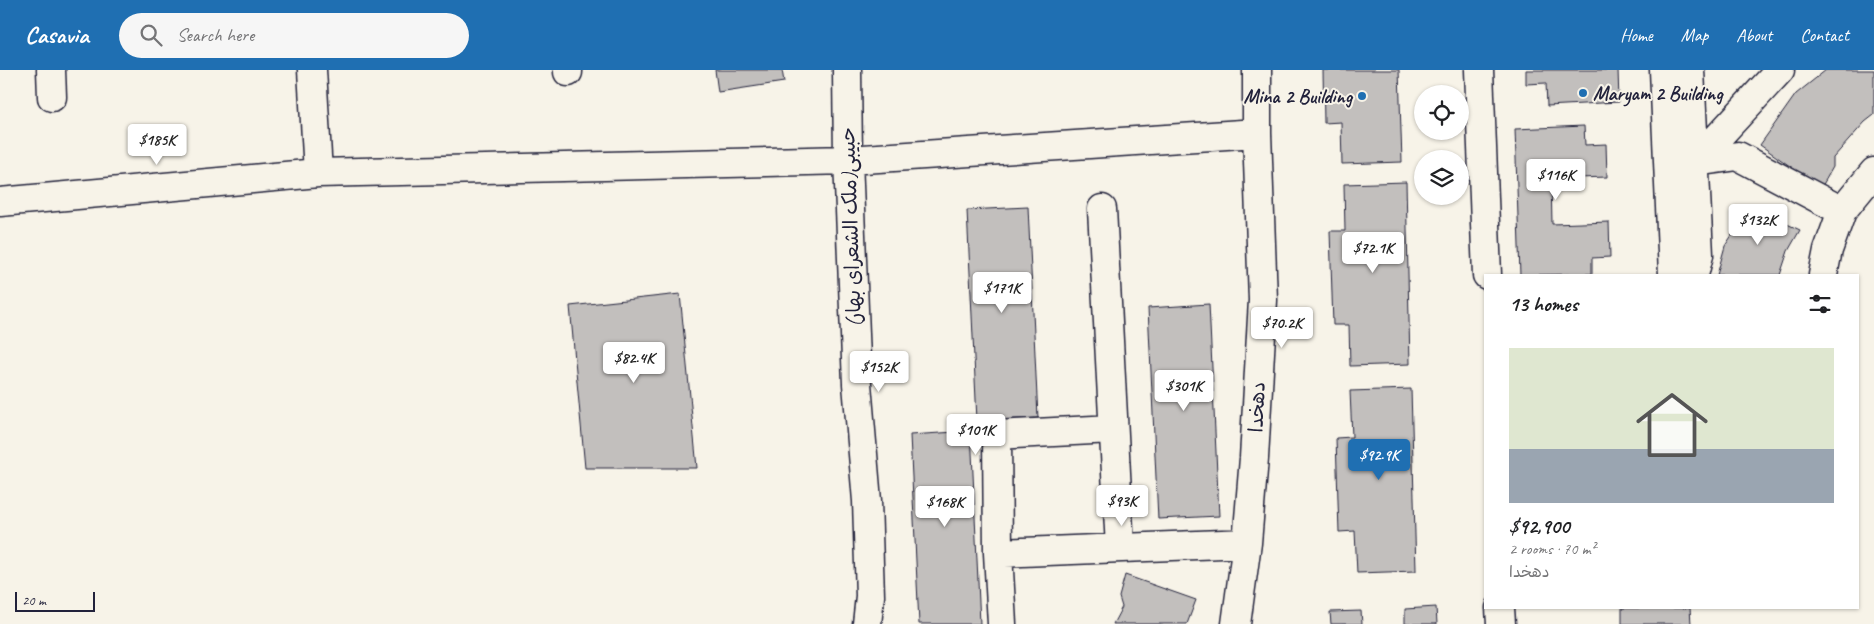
<!DOCTYPE html>
<html lang="en">
<head>
<meta charset="utf-8">
<style>
  :root { --surface:#fff; --page:#f6f6f6; --text:#202124; --muted:#757577; --accent:#1f6fb2 }
  body { margin:0; font-family:Caveat,"Playpen Sans Arabic",sans-serif; background:var(--page); color:var(--text); height:100vh; display:flex; flex-direction:column; font-size:19px; white-space:nowrap }
  * { box-sizing:border-box; margin:0 }
  p { font-size:16px; color:var(--muted) }
  .icon { flex:none; width:28px; height:28px; fill:none; stroke:currentColor; stroke-width:2; stroke-linecap:round; stroke-linejoin:round }
  .map { position:relative; flex:1; overflow:hidden }
  .sheet { position:absolute; left:1484px; top:204px; width:375px; height:335px; display:flex; flex-direction:column; background:var(--surface); border-radius:0px; box-shadow:0 1px 4px #0004 }
  .sheet>* { flex:none }
  .controls { position:absolute; left:1414px; top:15px; display:grid; gap:10px }
  .controls a { display:grid; place-items:center; width:55px; height:55px; border-radius:50%; background:var(--surface); box-shadow:0 1px 4px #0004; font-size:25px }
  .scale { position:absolute; left:15px; bottom:12px; width:80px; box-sizing:border-box; padding-left:5px; border:2px solid #22223b; border-top:0; font-size:14px; line-height:18px; white-space:nowrap; color:#22223b; -webkit-text-stroke:4px #f7f3e8; paint-order:stroke }
  .price { position:absolute; translate:-50% -42px; padding:0 11px; border-radius:5px; background:#fff; color:#222; font-size:16px; line-height:32px; filter:drop-shadow(0 1px 2px #0008) }
  .price::after { content:''; position:absolute; left:50%; top:30px; width:15px; height:11px; margin-left:-8px; background:inherit; clip-path:polygon(0 0,100% 0,50% 100%) }
  .price.active { background:var(--accent); color:#fff }
  ul { padding:0; list-style:none }
  li { display:grid; align-content:center; gap:10px; height:265px; padding:0 25px }
  li span { display:grid; place-items:center; height:155px; border-radius:0px; color:#555 }
  li>.icon { margin-inline-start:auto }
  span .icon { width:90px; height:90px; fill:#fffc; stroke-width:1 }
  li b { font-size:21px }
  h2 { display:flex; justify-content:space-between; align-items:center; height:60px; padding:0 25px; font-size:21px }
  header { display:flex; align-items:center; gap:30px; box-sizing:border-box; height:70px; padding:0 25px; background:var(--accent); color:#fff }
  header strong { font-size:24px }
  nav { display:flex; gap:28px; margin-inline-start:auto; font-size:18px }
  .search { width:350px; height:45px; background:var(--page); display:flex; align-items:center; gap:12px; box-sizing:border-box; padding:0 18px; border-radius:28px; color:var(--muted); font-size:19px }
  .map>svg:first-child { display:block }
  .building { fill:#c2bfbd; stroke:#22223b }
  .lines { fill:none; stroke-linecap:round; stroke-linejoin:round }
  .minor-casing { stroke:#22223b; stroke-width:31 }
  .minor { stroke:#f7f3e8; stroke-width:28 }
  .poi-dot { fill:#1f6fb2; stroke:#f7f3e8; stroke-width:2 }
  .labels { text-anchor:middle; dominant-baseline:central; stroke-width:4; stroke-linejoin:round; paint-order:stroke }
  .poi-label { font-size:20px; font-weight:bold; fill:#22223b; stroke:#f7f3e8; text-anchor:start }
  .street-label { font-size:20px; fill:#22223b; stroke:#f7f3e8 }
</style>
</head>
<body>
<header>
<strong>Casavia</strong>
<div class="search"><svg class="icon" aria-label="search" viewBox="0 0 24 24"><circle cx="10" cy="10" r="6"/><path d="M15 15l6 6"/></svg>Search here</div>
<nav><a>Home</a><a>Map</a><a>About</a><a>Contact</a></nav>
</header>
<div class="map">
<svg width="1874" height="554" viewBox="0 0 1874 554">
  <rect width="100%" height="100%" fill="#f7f3e8"/>
  <filter id="ink" filterUnits="userSpaceOnUse"><feTurbulence type="fractalNoise" baseFrequency=".02" numOctaves="2"/><feDisplacementMap in="SourceGraphic" scale="10" xChannelSelector="R" yChannelSelector="G"/><feConvolveMatrix kernelMatrix="1 2 1 2 8 2 1 2 1" color-interpolation-filters="sRGB"/></filter>
  <g filter="url(#ink)">
    <path class="building" d="M 715,0 L 782,0 L 784,12 L 718,22 Z
      M 1323,0 L 1399,0 L 1402,92 L 1342,94 L 1341,52 L 1324,53 Z
      M 1526,0 L 1618,0 L 1619,32 L 1547,36 L 1546,13 L 1526,14 Z
      M 1826,0 L 1874,0 L 1874,45 L 1865,52 L 1833,88 L 1833,97 L 1821,118 L 1760,75 L 1796,24 Z
      M 1584,56 L 1585,75 L 1606,74 L 1607,107 L 1551,109 L 1552,154 L 1609,152 L 1610,187 L 1592,188 L 1592,204 L 1520,205 L 1515,59 Z
      M 1406,112 L 1410,294 L 1350,296 L 1349,255 L 1333,255 L 1330,161 L 1345,161 L 1344,114 Z
      M 1028,137 L 1038,348 L 977,351 L 967,140 Z
      M 1750,137 L 1800,160 L 1788,181 L 1780,205 L 1717,205 L 1725,176 Z
      M 680,224 L 697,398 L 585,398 L 570,236 Z
      M 1209,234 L 1219,446 L 1158,449 L 1148,238 Z
      M 1411,319 L 1416,501 L 1357,503 L 1355,461 L 1339,462 L 1336,368 L 1352,367 L 1350,321 Z
      M 971,361 L 980,554 L 919,554 L 910,365 Z
      M 1125,505 L 1196,530 L 1187,554 L 1113,554 L 1122,537 L 1119,527 Z
      M 1436,537 L 1437,554 L 1405,554 L 1405,539 Z
      M 1622,538 L 1690,538 L 1691,554 L 1622,554 Z
      M 1361,541 L 1362,554 L 1331,554 L 1330,542 Z"/>
    <g class="lines">
      <g class="minor-casing">
        <path id="minor" d="M 51,0 L 52,27
          M 312,0 L 318,103
          M 568,0 L 568,2
          M 847,0 L 848,90 L 857,314 L 867,431 L 870,526 L 867,554
          M 1479,0 L 1487,205
          M 1664,0 L 1673,205
          M 1690,0 L 1699,185 L 1694,205
          M 1695,92 L 1738,86 L 1842,141
          M 1688,93 L 1695,92 L 1780,0
          M 0,132 L 318,103 L 848,90 L 1257,63
          M 1102,139 L 1120,478
          M 1823,205 L 1828,180 L 1842,141 L 1874,102
          M 998,483 L 1247,473
          M 1500,538 L 1501,554
          M 1002,554 L 998,483 L 997,365 L 1113,359
          M 1236,554 L 1247,473 L 1254,388 L 1263,230 L 1257,63 L 1257,0"/>
      </g>
      <use href="#minor" class="minor"/>
    </g>
  </g>
  <g class="poi-dot">
    <circle cx="1583" cy="23" r="5"/>
    <circle cx="1362" cy="26" r="5"/>
  </g>
  <g class="labels">
    <g class="poi-label">
      <text x="1593" y="23">Maryam 2 Building</text>
      <text x="1352" y="26" text-anchor="end">Mina 2 Building</text>
    </g>
    <g class="street-label">
      <text transform="translate(851 157) rotate(-92)">حبیبی(ملک الشعرای بهار)</text>
      <text transform="translate(1257 337) rotate(-87)">دهخدا</text>
    </g>
  </g>
</svg>
<div class="controls">
<a><svg class="icon" aria-label="locate" viewBox="0 0 24 24"><circle cx="12" cy="12" r="6"/><path d="M12 2v4M12 18v4M2 12h4M18 12h4"/></svg></a>
<a><svg class="icon" aria-label="layers" viewBox="0 0 24 24"><path d="M12 4l9 5-9 5-9-5zM3 14l9 5 9-5"/></svg></a>
</div>
<div class="scale">20 m</div>
<b class="price" style="left:157px;top:96px">$185K</b>
<b class="price" style="left:1556px;top:131px">$116K</b>
<b class="price" style="left:1758px;top:176px">$132K</b>
<b class="price" style="left:1373px;top:204px">$72.1K</b>
<b class="price" style="left:1002px;top:244px">$171K</b>
<b class="price" style="left:1282px;top:279px">$70.2K</b>
<b class="price" style="left:634px;top:314px">$82.4K</b>
<b class="price" style="left:879px;top:323px">$152K</b>
<b class="price" style="left:1184px;top:342px">$301K</b>
<b class="price" style="left:976px;top:386px">$101K</b>
<b class="price active" style="left:1379px;top:411px">$92.9K</b>
<b class="price" style="left:1122px;top:457px">$93K</b>
<b class="price" style="left:945px;top:458px">$168K</b>
<section class="sheet">
<h2>13 homes<svg class="icon" aria-label="filters" viewBox="0 0 24 24"><path d="M4 7h16M4 17h16"/><circle cx="9" cy="7" r="2"/><circle cx="15" cy="17" r="2"/></svg></h2>
<ul>
<li><span style="background:linear-gradient(#dfe7d0 65%,#9aa5b1 0)"><svg class="icon" aria-label="home" viewBox="0 0 24 24"><path d="M3 11l9-7 9 7M6 9v11h12V9"/></svg></span><div><b>$92,900</b><p>2 rooms · 70 m²</p><p>دهخدا</p></div></li>
</ul>
</section>
</div>
</body>
</html>
